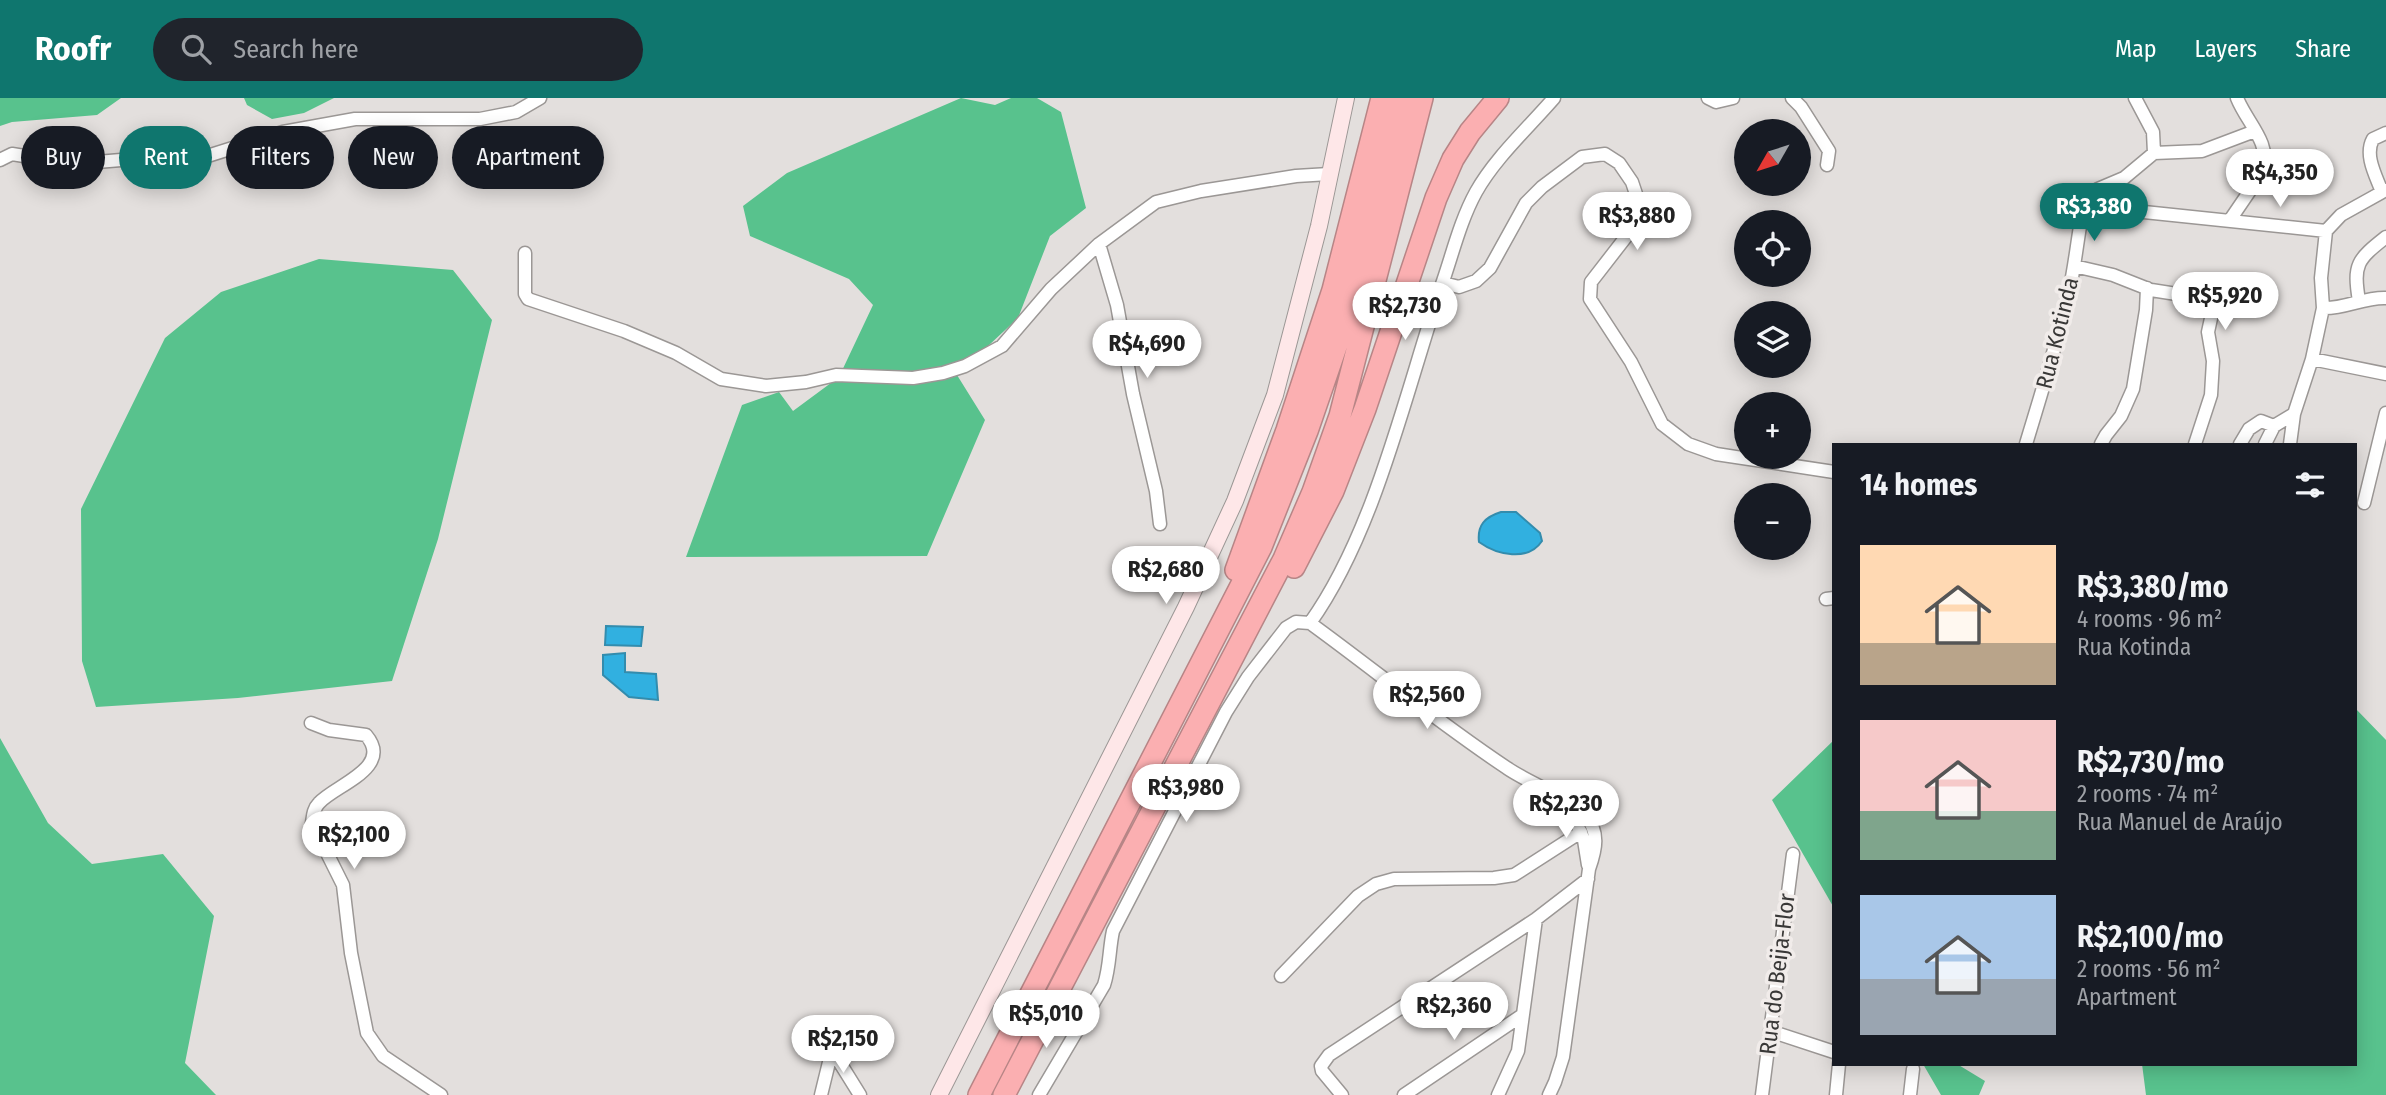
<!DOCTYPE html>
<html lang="en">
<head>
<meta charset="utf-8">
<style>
  :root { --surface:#171b24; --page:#20242c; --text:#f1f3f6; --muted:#9ea1a6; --accent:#0f766e }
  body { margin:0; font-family:"Fira Sans Condensed",sans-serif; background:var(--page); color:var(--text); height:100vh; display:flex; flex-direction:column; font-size:26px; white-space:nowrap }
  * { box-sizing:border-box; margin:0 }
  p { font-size:23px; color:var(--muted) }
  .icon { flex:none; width:38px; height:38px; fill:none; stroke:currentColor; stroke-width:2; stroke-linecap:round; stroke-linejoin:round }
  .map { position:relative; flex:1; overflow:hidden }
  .drawer { position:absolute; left:1832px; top:345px; width:525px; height:623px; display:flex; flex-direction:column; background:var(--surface); border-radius:0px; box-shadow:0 4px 18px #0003 }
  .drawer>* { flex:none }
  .banner { position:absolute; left:21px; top:28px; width:665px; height:63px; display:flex; gap:14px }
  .needle { width:46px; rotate:231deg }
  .fabs { position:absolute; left:1734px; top:21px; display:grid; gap:14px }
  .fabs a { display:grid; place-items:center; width:77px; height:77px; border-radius:50%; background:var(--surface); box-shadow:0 4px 18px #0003; font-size:35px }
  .price { position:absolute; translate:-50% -60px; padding:0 16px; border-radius:24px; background:#fff; color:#222; font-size:23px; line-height:46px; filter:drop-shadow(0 2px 4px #0008) }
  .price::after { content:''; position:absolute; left:50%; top:42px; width:21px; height:16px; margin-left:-10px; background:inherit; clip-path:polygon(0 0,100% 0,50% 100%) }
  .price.active { background:var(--accent); color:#fff }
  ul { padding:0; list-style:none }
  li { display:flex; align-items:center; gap:21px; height:175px; padding:0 28px }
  li span { display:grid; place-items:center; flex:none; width:196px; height:140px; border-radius:0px; color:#555 }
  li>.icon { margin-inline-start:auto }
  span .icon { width:84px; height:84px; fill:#fffc; stroke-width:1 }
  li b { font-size:30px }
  h2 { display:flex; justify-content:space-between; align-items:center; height:84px; padding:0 28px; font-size:30px }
  .pill { padding:0 24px; border-radius:32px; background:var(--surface); box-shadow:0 4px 18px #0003; font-size:24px; line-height:63px }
  .pill.active { background:var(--accent); color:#fff }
  header { display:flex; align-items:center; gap:42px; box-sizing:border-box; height:98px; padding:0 35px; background:var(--accent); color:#fff }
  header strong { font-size:33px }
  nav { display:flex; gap:38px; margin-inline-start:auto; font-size:24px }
  .search { width:490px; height:63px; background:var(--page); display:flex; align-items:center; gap:18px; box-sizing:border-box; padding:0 24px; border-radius:38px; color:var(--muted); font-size:26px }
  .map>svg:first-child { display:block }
  .forest { fill:#58c28d }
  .water { fill:#31b0e0; stroke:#338cad; stroke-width:2 }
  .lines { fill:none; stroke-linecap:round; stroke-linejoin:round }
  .street-casing { stroke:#9b9795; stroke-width:15 }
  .secondary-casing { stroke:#9b9795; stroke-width:18 }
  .highway-casing { stroke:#b78586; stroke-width:24 }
  .street { stroke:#fff; stroke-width:12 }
  .secondary { stroke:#fee7e8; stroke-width:16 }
  .highway { stroke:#fbafb1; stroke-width:21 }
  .labels { text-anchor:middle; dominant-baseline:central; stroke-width:7; stroke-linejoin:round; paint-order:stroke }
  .street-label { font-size:23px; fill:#393837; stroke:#f1ecea }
</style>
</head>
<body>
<header>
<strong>Roofr</strong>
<div class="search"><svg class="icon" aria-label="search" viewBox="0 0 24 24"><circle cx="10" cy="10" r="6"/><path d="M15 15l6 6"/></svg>Search here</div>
<nav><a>Map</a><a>Layers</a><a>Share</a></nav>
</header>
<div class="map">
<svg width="2386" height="997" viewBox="0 0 2386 997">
  <rect width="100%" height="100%" fill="#e3dfdd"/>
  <path class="forest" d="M 0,0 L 121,0 L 97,17 L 12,24 L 0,28 Z
    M 244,0 L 334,0 L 304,15 L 272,21 L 247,7 Z
    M 961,0 L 995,7 L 1011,0 L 1037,0 L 1061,14 L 1086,110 L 1050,138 L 1018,220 L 957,277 L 985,322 L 927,458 L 686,459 L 742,307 L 779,294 L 793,313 L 839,279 L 873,207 L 849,181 L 750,138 L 743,108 L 787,75 Z
    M 319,161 L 453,172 L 492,222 L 438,441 L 392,583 L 238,600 L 96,609 L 82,563 L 81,411 L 165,240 L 221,194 Z
    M 2356,611 L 2386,642 L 2386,997 L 2146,997 L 2142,966 L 2356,966 Z
    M 0,640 L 48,725 L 92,766 L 163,756 L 214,818 L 185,965 L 216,997 L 0,997 Z
    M 1834,642 L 1834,810 L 1772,702 Z
    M 1923,966 L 1957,966 L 1985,983 L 1979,997 L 1941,997 Z"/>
  <path class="water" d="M 1501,414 L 1516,414 L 1540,435 L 1542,443 C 1528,464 1497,457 1479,444 C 1477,427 1485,419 1501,414 Z
    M 606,528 L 643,529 L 641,548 L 605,547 Z
    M 625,555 L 625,574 L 656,576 L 658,602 L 629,599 L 603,577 L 603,557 Z"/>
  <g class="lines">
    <g class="street-casing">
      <path id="street" d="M 1708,0 L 1716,4 L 1733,0
        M 1792,0 L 1801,9 L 1829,53 L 1827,67
        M 2135,0 L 2153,34 L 2154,55
        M 0,62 L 12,56 L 73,66 L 133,61 L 198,61 L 283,34 L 355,21 L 480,21 L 516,14 L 540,0
        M 2382,94 C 2376,78 2364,57 2373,41 L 2386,35
        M 2144,114 L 2326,133
        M 2230,122 L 2264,72 C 2270,43 2247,25 2237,0
        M 1099,146 L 1117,207 L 1133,296 L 1156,393 L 1160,426
        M 525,155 L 525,196 L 528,201 L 624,233 L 676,255 L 721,281 L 766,288 L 806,284 L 836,277 L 913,280 L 943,275 L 965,268 L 1002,248 L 1051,191 L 1099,146 L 1156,104 L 1201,93 L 1296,78 L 1329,76
        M 2074,168 L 2113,177 L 2151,192 L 2215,202 L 2208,234 L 2213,263 L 2211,297 L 2195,346
        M 1443,185 L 1459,189 L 1476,183 L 1490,170 L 1526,105 L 1542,89 L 1582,59 L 1605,56 L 1619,65 L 1632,84 L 1640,108 L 1636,126 L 1591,184 L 1590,201 L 1631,264 L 1662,326 L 1688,346 L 1716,356 L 1834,374
        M 2215,202 L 2242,199
        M 2359,203 C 2353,166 2357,162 2386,139
        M 2323,210 C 2345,211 2364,199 2386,200
        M 2312,261 L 2386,276
        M 2026,346 C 2041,296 2057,246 2069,194 C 2076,164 2078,132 2085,102 L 2098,91 L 2124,80 L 2154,55 L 2202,53 L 2255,33
        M 2101,346 L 2106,337 L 2121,318 L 2133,291 L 2146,212 L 2147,190
        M 2240,346 L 2249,331 L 2261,323 L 2274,328 L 2294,316
        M 2265,346 L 2274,328
        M 2290,346 L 2294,316 L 2312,261 L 2323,210 L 2321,180 L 2326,133 L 2341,117 L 2386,92
        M 2364,405 L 2386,315
        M 1826,501 L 1834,500
        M 1310,525 C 1376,573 1439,625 1507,670 C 1527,684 1571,701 1585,717 C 1600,734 1596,751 1589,771 L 1563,959 L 1555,984 L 1549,997
        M 1310,525 C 1375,434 1405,296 1441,189 C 1452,158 1460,123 1476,94 C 1495,60 1528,30 1554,0
        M 311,625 L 329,632 L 366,637 C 394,670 335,687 319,705 C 313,711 313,718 312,725 L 343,787 L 351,855 L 367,935 L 383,958 L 441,997
        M 1568,706 L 1584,742 L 1588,767
        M 1281,878 L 1358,798 L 1376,786 L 1394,781 L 1494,780 L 1514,777 L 1581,734
        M 1770,933 L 1834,954
        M 832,952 L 860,997
        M 821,997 L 832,952
        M 1039,997 L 1104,887 C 1110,869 1109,851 1113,833 L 1226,614 L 1248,579 L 1286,530 L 1296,524 L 1310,525
        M 1342,997 L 1322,973 L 1321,968 L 1329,957 L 1536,821 L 1588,781
        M 1404,997 L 1521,918
        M 1498,997 L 1518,953 L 1536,821
        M 1762,997 L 1793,756
        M 1836,997 L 1839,966
        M 1910,997 L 1913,971"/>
    </g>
    <g class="secondary-casing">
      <path id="secondary" d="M 939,997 L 1186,509 L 1235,403 L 1275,297 L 1319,128 L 1346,0"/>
    </g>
    <g class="highway-casing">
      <path id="highway" d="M 1294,469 L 1333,393 L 1365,311 L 1436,100 L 1453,61 L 1470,34 L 1498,0
        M 1236,472 L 1287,332 L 1333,192 L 1382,0
        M 979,997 L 1261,449 L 1307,333 L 1340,237 L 1403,0
        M 1004,997 L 1284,461 L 1313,394 L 1340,318 L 1422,0"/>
    </g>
    <use href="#street" class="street"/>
    <use href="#secondary" class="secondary"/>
    <use href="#highway" class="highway"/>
  </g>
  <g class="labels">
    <g class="street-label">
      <text transform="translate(2057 235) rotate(-76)">Rua Kotinda</text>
      <text transform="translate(1777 876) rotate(-83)">Rua do Beija-Flor</text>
    </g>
  </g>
</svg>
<div class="fabs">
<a><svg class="needle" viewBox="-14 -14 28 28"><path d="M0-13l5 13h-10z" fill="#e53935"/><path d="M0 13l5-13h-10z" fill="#9ea1a6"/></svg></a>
<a><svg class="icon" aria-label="locate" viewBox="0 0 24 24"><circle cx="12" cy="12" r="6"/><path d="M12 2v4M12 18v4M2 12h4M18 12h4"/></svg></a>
<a><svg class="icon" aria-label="layers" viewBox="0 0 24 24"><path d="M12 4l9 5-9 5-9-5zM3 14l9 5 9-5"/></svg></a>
<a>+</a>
<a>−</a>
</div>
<b class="price" style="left:2280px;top:111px">R$4,350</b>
<b class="price active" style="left:2094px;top:145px">R$3,380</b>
<b class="price" style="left:1637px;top:154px">R$3,880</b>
<b class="price" style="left:2225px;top:234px">R$5,920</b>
<b class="price" style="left:1405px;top:244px">R$2,730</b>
<b class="price" style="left:1147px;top:282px">R$4,690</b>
<b class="price" style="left:1166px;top:508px">R$2,680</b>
<b class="price" style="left:1427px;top:633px">R$2,560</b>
<b class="price" style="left:1186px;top:726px">R$3,980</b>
<b class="price" style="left:1566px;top:742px">R$2,230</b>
<b class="price" style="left:354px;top:773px">R$2,100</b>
<b class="price" style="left:1454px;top:944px">R$2,360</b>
<b class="price" style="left:1046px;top:952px">R$5,010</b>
<b class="price" style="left:843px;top:977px">R$2,150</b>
<div class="banner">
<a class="pill">Buy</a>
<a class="pill active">Rent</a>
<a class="pill">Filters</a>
<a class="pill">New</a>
<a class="pill">Apartment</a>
</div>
<section class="drawer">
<h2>14 homes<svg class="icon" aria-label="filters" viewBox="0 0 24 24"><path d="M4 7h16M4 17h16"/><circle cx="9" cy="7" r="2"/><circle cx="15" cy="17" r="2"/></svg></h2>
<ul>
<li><span style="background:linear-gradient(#ffd9b3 70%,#b9a48a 0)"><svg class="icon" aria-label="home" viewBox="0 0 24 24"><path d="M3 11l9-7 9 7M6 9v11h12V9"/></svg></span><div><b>R$3,380/mo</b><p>4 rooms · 96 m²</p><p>Rua Kotinda</p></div></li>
<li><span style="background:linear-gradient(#f6c9c9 65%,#7fa58c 0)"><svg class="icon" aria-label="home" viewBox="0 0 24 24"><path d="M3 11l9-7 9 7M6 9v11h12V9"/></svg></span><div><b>R$2,730/mo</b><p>2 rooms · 74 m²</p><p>Rua Manuel de Araújo</p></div></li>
<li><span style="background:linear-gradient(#a9c7e8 60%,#9aa5b1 0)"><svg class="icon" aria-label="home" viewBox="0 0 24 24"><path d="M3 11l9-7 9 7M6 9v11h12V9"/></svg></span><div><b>R$2,100/mo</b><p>2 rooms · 56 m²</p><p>Apartment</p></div></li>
</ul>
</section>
</div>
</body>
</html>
